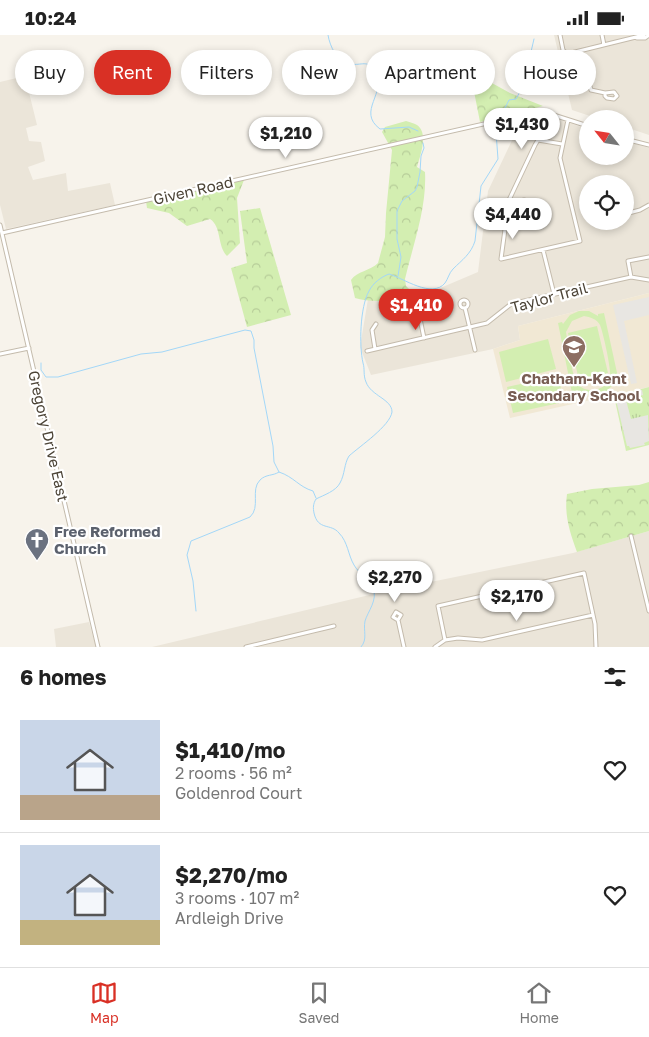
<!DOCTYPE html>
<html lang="en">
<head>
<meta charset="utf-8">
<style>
  :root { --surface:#fff; --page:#f2f2f2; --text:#222; --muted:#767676; --line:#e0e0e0; --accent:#d93025 }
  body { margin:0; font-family:"Golos Text",sans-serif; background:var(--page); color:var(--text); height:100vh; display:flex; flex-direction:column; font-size:19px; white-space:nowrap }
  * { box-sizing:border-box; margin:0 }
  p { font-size:16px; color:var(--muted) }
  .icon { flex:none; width:28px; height:28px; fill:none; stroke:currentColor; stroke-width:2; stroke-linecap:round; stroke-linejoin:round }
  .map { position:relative; height:612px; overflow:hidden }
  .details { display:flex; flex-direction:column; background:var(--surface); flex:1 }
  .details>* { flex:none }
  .top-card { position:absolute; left:15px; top:15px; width:620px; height:45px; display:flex; gap:10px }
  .needle { width:32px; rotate:300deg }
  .fabs { position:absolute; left:579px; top:75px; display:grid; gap:10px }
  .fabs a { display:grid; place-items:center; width:55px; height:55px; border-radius:50%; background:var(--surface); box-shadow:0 2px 8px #0003; font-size:25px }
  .price { position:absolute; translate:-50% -42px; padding:0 11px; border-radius:18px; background:#fff; color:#222; font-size:16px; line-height:32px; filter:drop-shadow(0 1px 2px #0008) }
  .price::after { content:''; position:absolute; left:50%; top:30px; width:15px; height:11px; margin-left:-8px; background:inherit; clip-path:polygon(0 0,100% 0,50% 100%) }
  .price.on { background:var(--accent); color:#fff }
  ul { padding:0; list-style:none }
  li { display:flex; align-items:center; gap:15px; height:125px; padding:0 20px }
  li+li { border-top:1px solid var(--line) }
  li span { display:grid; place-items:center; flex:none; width:140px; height:100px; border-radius:0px; color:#555 }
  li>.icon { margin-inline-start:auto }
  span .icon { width:60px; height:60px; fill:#fffc; stroke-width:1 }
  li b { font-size:21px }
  h2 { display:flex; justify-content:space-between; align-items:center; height:60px; padding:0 20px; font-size:21px }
  .tag { padding:0 18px; border-radius:22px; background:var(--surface); box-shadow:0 2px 8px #0003; font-size:18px; line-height:45px }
  .tag.on { background:var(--accent); color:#fff }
  .status { display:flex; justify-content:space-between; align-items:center; height:35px; padding:0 25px; background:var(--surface); direction:ltr }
  .status svg { height:14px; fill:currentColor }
  .menu { display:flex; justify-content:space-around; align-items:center; height:70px; border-top:1px solid var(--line); background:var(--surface); font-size:14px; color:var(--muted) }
  .menu a { display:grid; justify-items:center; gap:2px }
  .menu .on { color:var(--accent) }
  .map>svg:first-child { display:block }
  .residential { fill:#ebe5d9; fill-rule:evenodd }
  .education { fill:#f1e8d4 }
  .forest { fill:url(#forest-crowns) }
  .park { fill:url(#park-tufts) }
  .pitch { fill:#d3eeb1; fill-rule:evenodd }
  .parking { fill:#e8e6e2 }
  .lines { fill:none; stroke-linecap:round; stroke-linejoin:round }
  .stream { stroke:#a3d7f8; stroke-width:1 }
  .minor-casing { stroke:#c4bbac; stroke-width:5 }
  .minor { stroke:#fff; stroke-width:3 }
  .labels { text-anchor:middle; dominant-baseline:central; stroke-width:4.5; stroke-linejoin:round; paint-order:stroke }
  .street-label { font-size:15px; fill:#4c4437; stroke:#fff }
  .education-label { font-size:15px; font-weight:bold; fill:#785e54; stroke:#fff }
  .worship-label { font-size:15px; font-weight:bold; fill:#5b616d; stroke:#fff; text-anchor:start }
</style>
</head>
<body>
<div class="status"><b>10:24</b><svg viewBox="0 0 49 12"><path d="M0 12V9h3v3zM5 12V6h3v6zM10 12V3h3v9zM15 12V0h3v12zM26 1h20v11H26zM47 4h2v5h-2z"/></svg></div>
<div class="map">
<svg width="649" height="612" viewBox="0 0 649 612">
  <defs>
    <pattern id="forest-crowns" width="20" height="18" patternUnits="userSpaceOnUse" patternTransform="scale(1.25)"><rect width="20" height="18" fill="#d3eeb1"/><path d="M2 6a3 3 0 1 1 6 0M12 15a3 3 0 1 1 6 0" fill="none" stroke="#b7cd99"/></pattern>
    <pattern id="park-tufts" width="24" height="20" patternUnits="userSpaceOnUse" patternTransform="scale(1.25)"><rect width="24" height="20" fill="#d3eeb1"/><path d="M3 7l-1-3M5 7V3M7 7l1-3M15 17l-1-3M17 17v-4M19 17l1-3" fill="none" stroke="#b7cd99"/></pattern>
  </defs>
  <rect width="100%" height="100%" fill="#f7f3eb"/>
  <path class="residential" d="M 554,0 L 648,0 L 649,7 L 649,100 L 625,92 L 625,84 L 599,84 L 572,75 Z
    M 25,41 L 37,90 L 26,93 L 29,106 L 41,107 L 45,126 L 28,132 L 33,145 L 66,138 L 68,156 L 110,148 L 115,170 L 6,194 L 0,170 L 0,47 Z
    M 543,79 L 587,94 L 588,121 L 625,121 L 625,106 L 649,113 L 649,258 L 518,291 L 520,305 L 493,314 L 371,340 L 360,312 L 368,264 L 389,265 L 402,262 L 410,255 L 438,254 L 478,237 L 488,156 L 522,84 ZM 588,149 L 625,149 L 625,186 L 588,186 Z
    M 649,496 L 649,612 L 152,612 L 382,557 L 573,518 Z
    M 89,587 L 96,612 L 56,612 L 54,594 Z"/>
  <path class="education" d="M 649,258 L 649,352 L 510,383 L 493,314 L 520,305 L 518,291 Z"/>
  <path class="forest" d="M 470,36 L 510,58 L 543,71 L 480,87 Z
    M 406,86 C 409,87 414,88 417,90 C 429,98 420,121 417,132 L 425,137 C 427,173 413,210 405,244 L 406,251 L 410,255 C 408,257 404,261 401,263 C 389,267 367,267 355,263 L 351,245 C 357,236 370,236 378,228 L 385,202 L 386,178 L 392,115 L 382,97 L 385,92 Z
    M 229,145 L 244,145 L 237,163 L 240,208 L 227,221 C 217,211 222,192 210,184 L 187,191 L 169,178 L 147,173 L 146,166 Z
    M 260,173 L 291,280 L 247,292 L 231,233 L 247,228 L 240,176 Z
    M 649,447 L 649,496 L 577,517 C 570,498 564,480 567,459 L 592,454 L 639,450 Z"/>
  <path class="park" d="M 649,352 L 649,410 L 626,416 L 614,361 Z"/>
  <path class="pitch" d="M 579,276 L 589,276 L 598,281 L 598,279 L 604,278 L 619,347 C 613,348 613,350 609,354 C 601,363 588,362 578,356 L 572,358 L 558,288 L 562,287 L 563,289 L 570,280 ZM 584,281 C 590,282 597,284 600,290 C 603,297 612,337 610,343 C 605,357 583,360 576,346 C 571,335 568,309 566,297 L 572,286 Z
    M 597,291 L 608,338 L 579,345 L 568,298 Z
    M 548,304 L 556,334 L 506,347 L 499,317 Z
    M 558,341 L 564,367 L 513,378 L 507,352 Z"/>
  <path class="parking" d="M 649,262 L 649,280 L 624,286 L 637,348 L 631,349 L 613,270 Z
    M 642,355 L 643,360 L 626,365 L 631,384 L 648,380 L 649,406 L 644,408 L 645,410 L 630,413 L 629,411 L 627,411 L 615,361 Z"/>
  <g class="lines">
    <path class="stream" d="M 328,0 C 330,12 337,27 351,29 C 361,31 368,24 375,36 C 388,58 356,76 380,94 L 409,92 L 418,96
      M 501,81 L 509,65 L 516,64 L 523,51 L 534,4
      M 398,241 L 401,222 L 397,204 L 397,176 L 402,166 L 415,156 L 417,152 L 420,137 L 421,121 L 424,113 L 423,108
      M 41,328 L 41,335 L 46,342 L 58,342 L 141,319 L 162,317 L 245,295 L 251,296 L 254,305 L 254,313 L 273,411 L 274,427 L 279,437
      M 196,576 L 193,546 L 187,520 L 191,506 L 250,482 C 261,472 250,455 260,445 C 266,439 273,441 279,437 C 294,442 299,452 313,456 L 316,463
      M 361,612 C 368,604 363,596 365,586 C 368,576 378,565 373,553 C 370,544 359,539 354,530 C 348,520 348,507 339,498 C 331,488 318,496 314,478 C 313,473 313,469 316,464 C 324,460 336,456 340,448 C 345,439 344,429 349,421 C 360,411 390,391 392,377 C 392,364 371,361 366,347 C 363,340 365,334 363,328 C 359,310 360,272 369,256 C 373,248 381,242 389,239 C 403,243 432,264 445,248 C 448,244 449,238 453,234 C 462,225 471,219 475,206 L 481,151 L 498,124 L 496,97 L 499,92"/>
    <g class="minor-casing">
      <path id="minor" d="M 560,0 L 563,15 L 567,19 L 644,0
        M 602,0 L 604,10
        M 637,3 L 645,3 L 649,0
        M 580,16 L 591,55 L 605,58 L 614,57 L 617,61 L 614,64 L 607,63 L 605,61 L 605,58
        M 625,104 L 649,110
        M 562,109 L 538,105 L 535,110 L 509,165 L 501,224 L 580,206 L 560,123 L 568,85
        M 609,127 L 613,121
        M 509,165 L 520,168
        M520 169a4 4 0 1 1 8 0a4 4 0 1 1-8 0Z
        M 625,179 L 640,175 L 649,170
        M 0,190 L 98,612
        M 2,198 L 541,76 L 588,91
        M 543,215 L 554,259
        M 631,242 L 628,226 L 649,222
        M460 269a4 4 0 1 1 8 0a4 4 0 1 1-8 0Z
        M 465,273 L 475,315
        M 419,279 L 424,303
        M 375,314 L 372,295 L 376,289
        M 367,316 L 487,288 L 511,269 L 631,242 L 649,245
        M 0,319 L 29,313
        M 631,501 L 649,576
        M 398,585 L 401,580 L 396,577 L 393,582 L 398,585 L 404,612
        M 445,605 L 438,571 L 584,538 L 595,589 L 596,612
        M 246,612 L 334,591
        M 435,612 L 445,605 L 458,603 L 482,605 L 593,580"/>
    </g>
    <use href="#minor" class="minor"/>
  </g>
  <defs>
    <g id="school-pin" transform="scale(1.25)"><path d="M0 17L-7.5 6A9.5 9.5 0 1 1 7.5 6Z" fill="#8d6e63" stroke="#fff"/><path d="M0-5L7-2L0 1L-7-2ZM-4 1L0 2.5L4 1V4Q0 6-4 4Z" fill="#fff"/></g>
    <g id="church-pin" transform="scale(1.25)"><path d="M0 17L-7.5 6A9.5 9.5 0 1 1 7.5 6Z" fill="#6b7280" stroke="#fff"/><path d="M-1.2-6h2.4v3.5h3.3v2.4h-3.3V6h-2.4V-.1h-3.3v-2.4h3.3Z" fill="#fff"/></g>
  </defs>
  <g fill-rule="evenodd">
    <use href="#school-pin" x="574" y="312"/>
    <use href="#church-pin" x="37" y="505"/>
  </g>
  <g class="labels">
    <g class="street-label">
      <text transform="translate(193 155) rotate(-13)">Given Road</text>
      <text transform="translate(549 262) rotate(-15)">Taylor Trail</text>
      <text transform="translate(49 401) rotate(77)">Gregory Drive East</text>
    </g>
    <g class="education-label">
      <text x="574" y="343">Chatham-Kent<tspan x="574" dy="17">Secondary School</tspan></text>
    </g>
    <g class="worship-label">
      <text x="54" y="496">Free Reformed<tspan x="54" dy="17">Church</tspan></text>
    </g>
  </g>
</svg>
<div class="fabs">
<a><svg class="needle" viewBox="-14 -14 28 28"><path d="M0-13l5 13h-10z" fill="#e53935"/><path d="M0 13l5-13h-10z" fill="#767676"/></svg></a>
<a><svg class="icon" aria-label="locate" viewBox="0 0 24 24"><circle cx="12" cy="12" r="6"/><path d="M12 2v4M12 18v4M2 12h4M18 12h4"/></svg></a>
</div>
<b class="price" style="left:522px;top:115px">$1,430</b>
<b class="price" style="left:286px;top:124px">$1,210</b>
<b class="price" style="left:513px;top:205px">$4,440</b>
<b class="price on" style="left:416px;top:296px">$1,410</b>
<b class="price" style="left:395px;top:568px">$2,270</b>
<b class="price" style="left:517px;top:587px">$2,170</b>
<div class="top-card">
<a class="tag">Buy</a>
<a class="tag on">Rent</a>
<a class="tag">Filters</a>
<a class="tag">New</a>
<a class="tag">Apartment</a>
<a class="tag">House</a>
</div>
</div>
<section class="details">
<h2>6 homes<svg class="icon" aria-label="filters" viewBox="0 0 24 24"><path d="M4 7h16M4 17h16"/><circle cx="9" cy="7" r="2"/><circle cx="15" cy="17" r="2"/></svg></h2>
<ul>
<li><span style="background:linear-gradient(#c9d6e8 75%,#b9a48a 0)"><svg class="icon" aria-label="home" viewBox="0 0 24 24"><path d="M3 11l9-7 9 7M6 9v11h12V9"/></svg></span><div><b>$1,410/mo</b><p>2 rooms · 56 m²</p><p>Goldenrod Court</p></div><svg class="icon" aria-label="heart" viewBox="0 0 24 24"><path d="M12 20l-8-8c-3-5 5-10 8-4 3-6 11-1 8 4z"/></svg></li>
<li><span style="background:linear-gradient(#c9d6e8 75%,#c2b280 0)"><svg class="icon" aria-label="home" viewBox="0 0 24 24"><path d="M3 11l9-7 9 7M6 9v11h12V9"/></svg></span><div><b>$2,270/mo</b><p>3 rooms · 107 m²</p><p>Ardleigh Drive</p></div><svg class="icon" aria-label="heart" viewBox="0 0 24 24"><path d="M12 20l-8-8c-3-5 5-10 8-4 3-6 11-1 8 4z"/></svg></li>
</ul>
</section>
<nav class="menu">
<a class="on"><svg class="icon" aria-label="map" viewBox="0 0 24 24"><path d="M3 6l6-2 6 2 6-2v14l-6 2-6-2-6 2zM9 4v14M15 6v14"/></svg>Map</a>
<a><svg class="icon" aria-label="saved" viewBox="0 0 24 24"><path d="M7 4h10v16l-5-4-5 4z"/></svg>Saved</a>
<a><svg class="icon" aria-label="home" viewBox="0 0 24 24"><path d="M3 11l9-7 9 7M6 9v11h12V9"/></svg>Home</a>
</nav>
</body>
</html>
